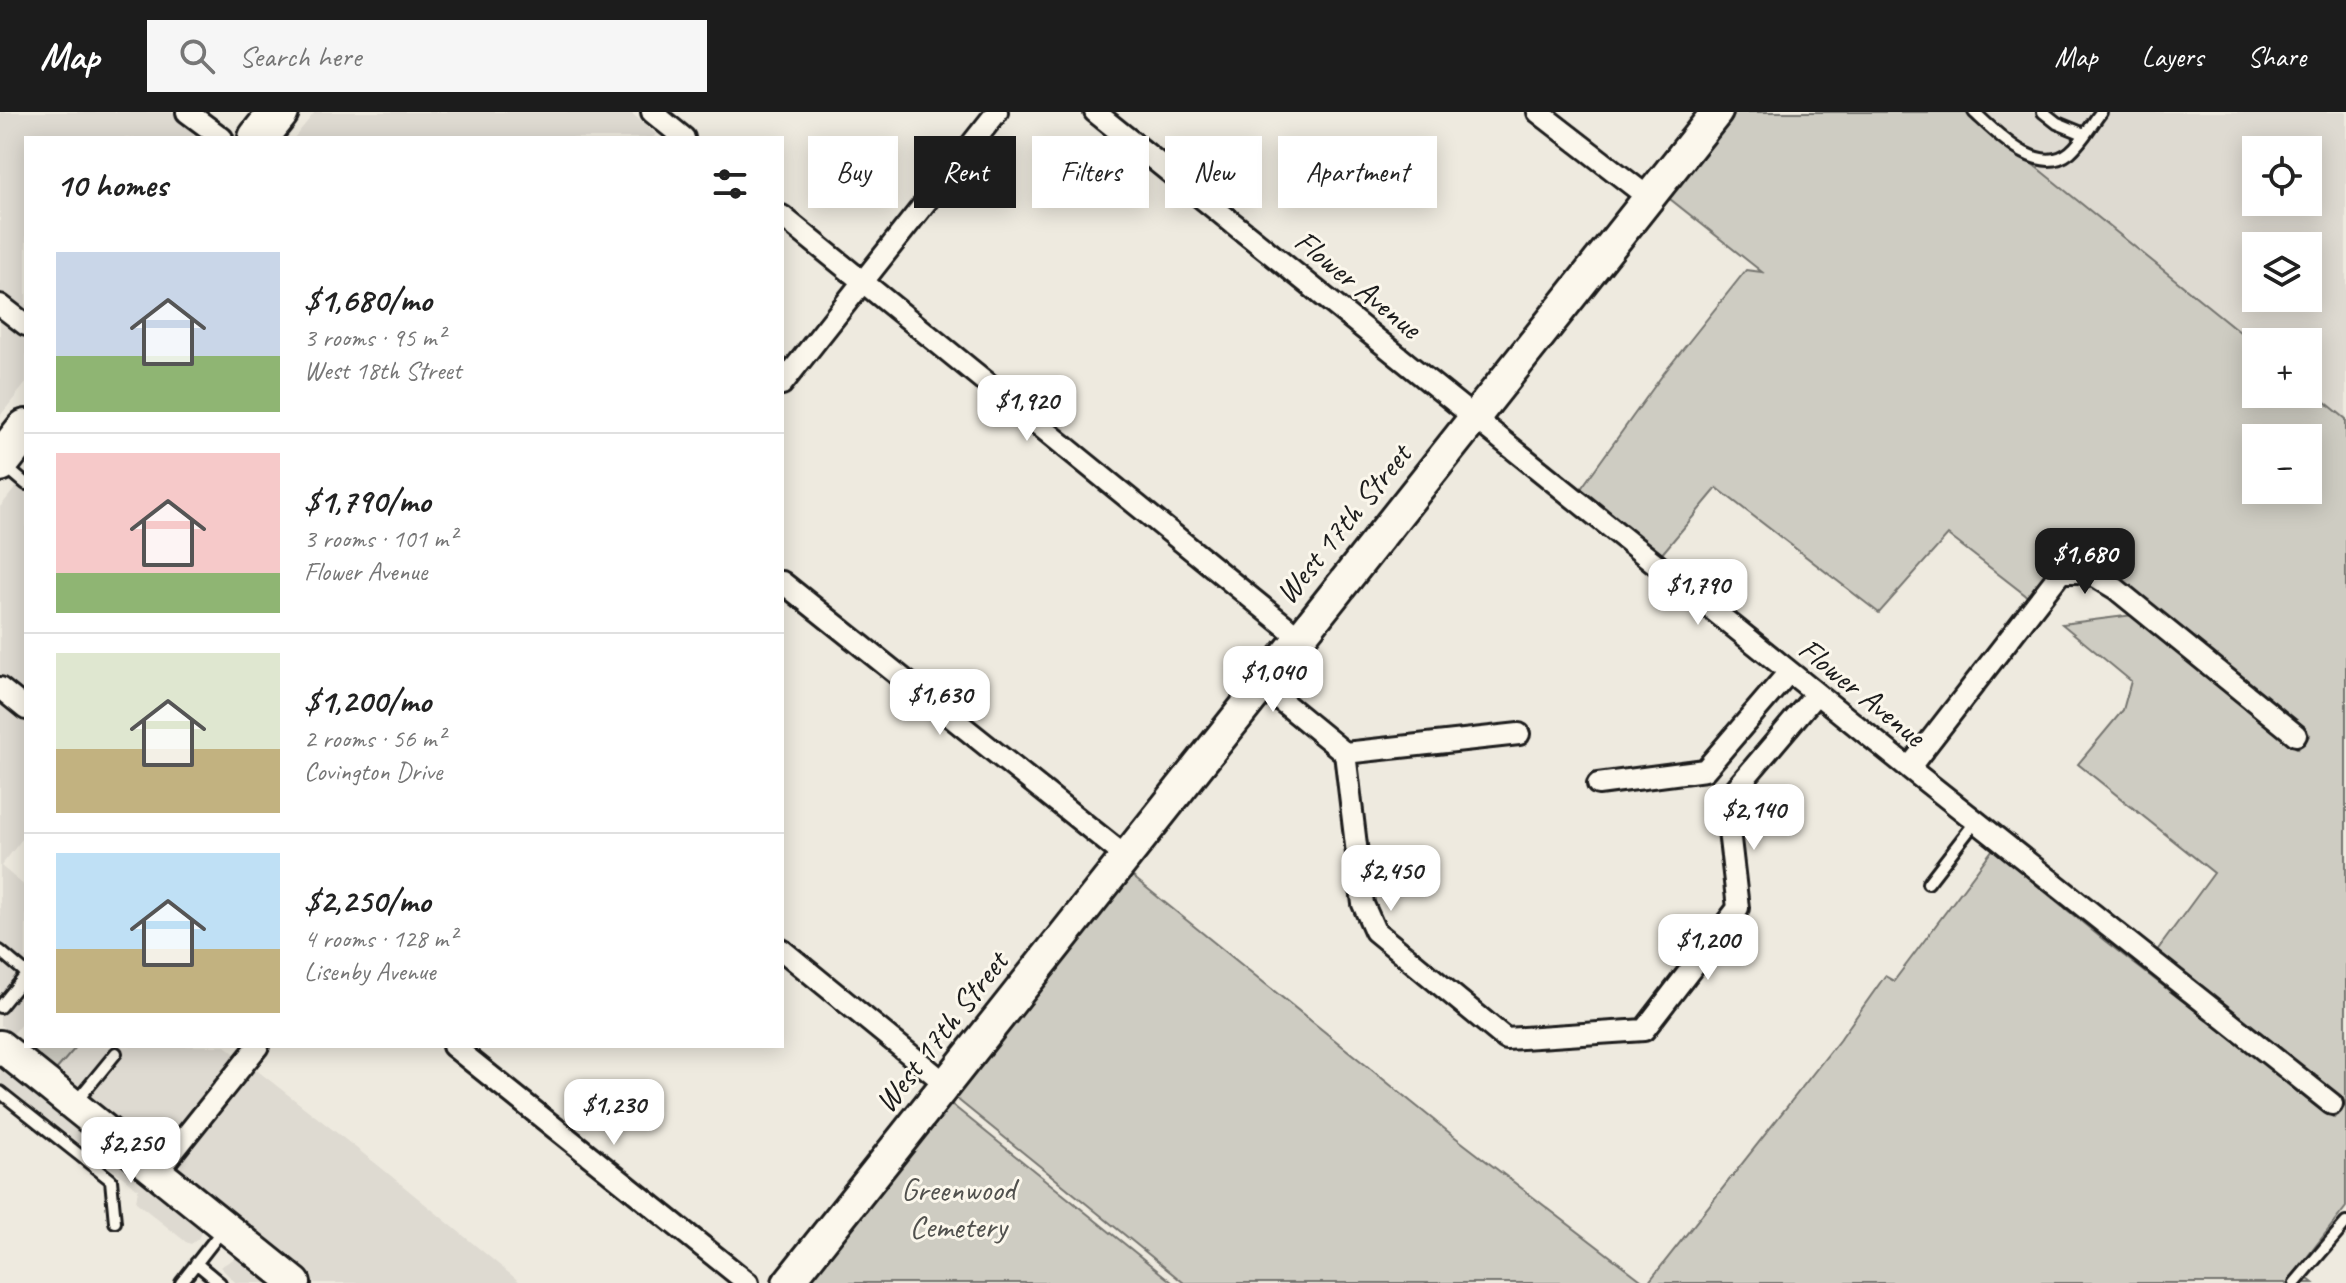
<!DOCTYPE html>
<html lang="en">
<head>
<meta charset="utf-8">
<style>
  :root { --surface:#fff; --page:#f6f6f6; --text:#222; --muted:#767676; --line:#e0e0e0; --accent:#1c1c1c }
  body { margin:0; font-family:Caveat,sans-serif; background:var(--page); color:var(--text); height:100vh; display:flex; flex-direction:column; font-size:30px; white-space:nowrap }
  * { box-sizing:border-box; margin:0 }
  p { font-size:26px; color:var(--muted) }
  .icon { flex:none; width:44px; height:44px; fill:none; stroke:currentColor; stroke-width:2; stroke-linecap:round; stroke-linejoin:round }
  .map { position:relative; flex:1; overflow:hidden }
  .panel { position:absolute; left:24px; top:24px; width:760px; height:912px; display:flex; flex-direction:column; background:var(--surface); border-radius:0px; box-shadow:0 4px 20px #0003 }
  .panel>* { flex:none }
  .banner { position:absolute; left:808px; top:24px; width:760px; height:72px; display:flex; gap:16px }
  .buttons { position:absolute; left:2242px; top:24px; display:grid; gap:16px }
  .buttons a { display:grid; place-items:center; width:80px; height:80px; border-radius:0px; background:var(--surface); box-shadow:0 4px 20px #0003; font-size:40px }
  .price { position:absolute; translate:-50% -68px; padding:0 18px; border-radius:16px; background:#fff; color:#222; font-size:26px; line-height:52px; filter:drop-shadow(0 2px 4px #0008) }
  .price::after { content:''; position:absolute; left:50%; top:48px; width:24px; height:18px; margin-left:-12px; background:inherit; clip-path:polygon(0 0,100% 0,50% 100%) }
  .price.selected { background:var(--accent); color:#fff }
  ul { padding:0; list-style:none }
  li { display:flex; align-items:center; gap:24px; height:200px; padding:0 32px }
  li+li { border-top:2px solid var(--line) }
  li span { display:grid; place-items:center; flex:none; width:224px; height:160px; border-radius:0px; color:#555 }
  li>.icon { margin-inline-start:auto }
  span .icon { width:96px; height:96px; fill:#fffc; stroke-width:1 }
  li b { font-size:34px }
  h2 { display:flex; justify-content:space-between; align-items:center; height:96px; padding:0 32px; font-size:34px }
  .chip { padding:0 28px; border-radius:0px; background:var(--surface); box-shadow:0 4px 20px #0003; font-size:28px; line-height:72px }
  .chip.selected { background:var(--accent); color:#fff }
  header { display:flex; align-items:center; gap:48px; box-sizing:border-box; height:112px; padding:0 40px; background:var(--accent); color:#fff }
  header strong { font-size:38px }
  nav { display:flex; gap:44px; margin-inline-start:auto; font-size:28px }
  .search { width:560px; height:72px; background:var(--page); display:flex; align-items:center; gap:20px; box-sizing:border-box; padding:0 28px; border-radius:0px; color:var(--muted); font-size:30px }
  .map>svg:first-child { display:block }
  .built { fill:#dedad1; fill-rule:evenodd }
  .green { fill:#ceccc2; stroke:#75746f; stroke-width:2; fill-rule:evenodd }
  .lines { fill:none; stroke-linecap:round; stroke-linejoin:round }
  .lane-casing { stroke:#1c1c1c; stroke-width:16 }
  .street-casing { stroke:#1c1c1c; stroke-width:26 }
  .secondary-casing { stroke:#1c1c1c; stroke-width:36 }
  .highway-casing { stroke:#1c1c1c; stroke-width:44 }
  .lane { stroke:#fbf7ec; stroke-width:10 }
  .street { stroke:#fbf7ec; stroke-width:20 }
  .secondary { stroke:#fbf7ec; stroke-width:30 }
  .highway { stroke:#fbf7ec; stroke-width:38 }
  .labels { text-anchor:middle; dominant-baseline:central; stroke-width:6; stroke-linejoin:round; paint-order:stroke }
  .street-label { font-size:32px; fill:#1c1c1c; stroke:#fbf7ec }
  .park-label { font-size:32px; fill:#51514e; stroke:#fbf7ec }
</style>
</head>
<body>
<header>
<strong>Map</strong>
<div class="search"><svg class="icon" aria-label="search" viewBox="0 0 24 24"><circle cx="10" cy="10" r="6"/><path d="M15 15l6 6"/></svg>Search here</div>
<nav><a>Map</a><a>Layers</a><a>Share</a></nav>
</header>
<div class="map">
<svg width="2346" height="1171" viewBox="0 0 2346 1171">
  <rect width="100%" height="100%" fill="#eeeadf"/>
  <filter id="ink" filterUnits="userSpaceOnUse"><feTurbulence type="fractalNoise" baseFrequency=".0125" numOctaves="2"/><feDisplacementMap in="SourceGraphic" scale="16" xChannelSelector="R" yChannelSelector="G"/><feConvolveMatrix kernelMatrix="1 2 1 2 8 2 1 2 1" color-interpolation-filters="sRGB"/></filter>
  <g filter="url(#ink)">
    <path class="built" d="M 0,0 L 173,0 L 207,26 L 26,26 L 26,201 L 0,181 Z
      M 315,0 L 630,0 L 656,22 L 653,26 L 294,26 Z
      M 1968,0 L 2346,0 L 2346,307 L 2308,276 L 2308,230 L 2256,230 L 2256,233 ZM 2256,38 L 2308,38 L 2308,90 L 2256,90 ZM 2256,134 L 2308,134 L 2308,186 L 2256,186 Z
      M 0,205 L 26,225 L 26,271 L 0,304 Z
      M 26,363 L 26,585 L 0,564 L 0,395 Z
      M 0,586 L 26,607 L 26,722 L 1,754 L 26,775 L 26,906 L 13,922 L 0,913 Z
      M 77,934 L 225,934 L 237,943 L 158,1038 L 148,1036 L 56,958 Z
      M 0,955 L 199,1108 L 201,1120 L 198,1127 L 191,1132 L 186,1130 L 136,1090 L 138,1077 L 0,970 Z
      M 254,956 L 379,1054 L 521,1171 L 315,1171 L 180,1061 L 182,1045 Z
      M 237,1145 L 253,1151 L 278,1171 L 236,1171 L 220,1155 Z"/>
    <path class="green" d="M 1731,0 L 1968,0 L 2256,233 L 2256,282 L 2308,282 L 2308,276 L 2346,307 L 2346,991 L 2156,840 L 2214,761 L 2078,652 L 2123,598 L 2131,569 L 2062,512 L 2133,503 L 2298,637 L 2310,623 L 2122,470 C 2071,439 2064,439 2028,485 L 1948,423 L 1879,501 L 1717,376 L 1661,443 L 1580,378 L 1664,261 L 1746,158 L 1762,160 L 1665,83 ZM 2256,326 L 2308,326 L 2308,378 L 2256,378 Z
      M 1993,737 L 2105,829 L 2334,1006 L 2346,992 L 2346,1095 L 2297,1158 L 2313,1171 L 1648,1171 L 1841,926 L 1885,864 L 1894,869 Z
      M 1127,760 L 1451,1022 L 1645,1171 L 1184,1171 L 957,987 L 949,987 Z
      M 27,934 L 77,934 L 56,958 Z
      M 945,987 L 1173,1171 L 799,1171 Z"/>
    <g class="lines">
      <g class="lane-casing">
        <path id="lane" d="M 1974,0 C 1997,21 2038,66 2070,40 C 2082,30 2091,13 2101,0
          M 2043,0 L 2057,11 L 2084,22
          M 6,355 L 26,372
          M 1928,771 L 1976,709
          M 0,839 L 26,861
          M 0,895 L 26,863
          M 0,980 L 111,1068 L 115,1110
          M 75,991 L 116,941
          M 196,1151 L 220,1171
          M 181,1171 L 224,1116
          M 2295,1171 L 2346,1111"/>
      </g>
      <g class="street-casing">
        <path id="street" d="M 187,0 L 222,26
          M 652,0 L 684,26
          M 1095,0 L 1909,656 L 2332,992
          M 1538,0 L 1649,86
          M 782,104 L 1299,525
          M 0,193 L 26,213
          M 782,272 L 997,0
          M 782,470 L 1126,745
          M 1262,573 L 1345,641 L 1363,792 L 1375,819 L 1506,927 L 1644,918 L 1738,796 L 1727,701 L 1734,679 L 1816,582
          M 0,576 L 26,597
          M 1345,641 L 1519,622
          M 1909,656 L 2061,460 L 2088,460 L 2116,477 L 2296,623
          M 1598,672 L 1705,658 L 1789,560
          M 782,838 L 946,972
          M 453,934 L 748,1171
          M 157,1060 L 258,934"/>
      </g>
      <g class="secondary-casing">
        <path id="secondary" d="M 0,934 L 295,1171
          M 788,1171 L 1717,0"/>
      </g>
      <g class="highway-casing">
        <path id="highway" d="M 258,26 L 279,0
          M 0,350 L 26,317"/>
      </g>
      <use href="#lane" class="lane"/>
      <use href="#street" class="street"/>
      <use href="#secondary" class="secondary"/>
      <use href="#highway" class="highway"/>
    </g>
  </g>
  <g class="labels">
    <g class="street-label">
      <text transform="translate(1358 172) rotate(39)">Flower Avenue</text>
      <text transform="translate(1343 412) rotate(-51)">West 17th Street</text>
      <text transform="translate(1862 580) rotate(39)">Flower Avenue</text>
      <text transform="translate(941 920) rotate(-52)">West 17th Street</text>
    </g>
    <g class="park-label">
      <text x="958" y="1077">Greenwood<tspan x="958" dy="37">Cemetery</tspan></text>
    </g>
  </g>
</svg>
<div class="buttons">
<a><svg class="icon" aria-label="locate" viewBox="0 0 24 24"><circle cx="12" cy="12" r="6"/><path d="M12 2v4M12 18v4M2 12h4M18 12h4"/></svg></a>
<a><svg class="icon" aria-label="layers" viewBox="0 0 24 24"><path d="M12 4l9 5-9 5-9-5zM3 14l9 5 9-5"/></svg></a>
<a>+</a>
<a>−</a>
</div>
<b class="price" style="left:1027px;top:331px">$1,920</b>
<b class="price selected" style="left:2085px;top:484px">$1,680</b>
<b class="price" style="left:1698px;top:515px">$1,790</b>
<b class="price" style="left:1273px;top:602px">$1,040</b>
<b class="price" style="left:940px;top:625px">$1,630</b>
<b class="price" style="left:1754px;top:740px">$2,140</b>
<b class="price" style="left:1391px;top:801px">$2,450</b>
<b class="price" style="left:1708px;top:870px">$1,200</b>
<b class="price" style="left:614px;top:1035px">$1,230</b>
<b class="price" style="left:131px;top:1073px">$2,250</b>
<div class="banner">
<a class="chip">Buy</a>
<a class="chip selected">Rent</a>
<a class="chip">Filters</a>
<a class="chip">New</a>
<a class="chip">Apartment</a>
</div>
<section class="panel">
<h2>10 homes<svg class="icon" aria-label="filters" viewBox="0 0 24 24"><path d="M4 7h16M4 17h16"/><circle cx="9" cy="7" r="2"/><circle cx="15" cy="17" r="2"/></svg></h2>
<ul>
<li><span style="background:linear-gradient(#c9d6e8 65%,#8fb573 0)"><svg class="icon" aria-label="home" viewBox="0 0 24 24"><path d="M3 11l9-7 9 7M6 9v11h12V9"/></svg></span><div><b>$1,680/mo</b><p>3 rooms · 95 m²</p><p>West 18th Street</p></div></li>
<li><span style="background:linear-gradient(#f6c9c9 75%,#8fb573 0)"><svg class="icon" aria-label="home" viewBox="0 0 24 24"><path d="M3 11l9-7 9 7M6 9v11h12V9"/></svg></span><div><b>$1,790/mo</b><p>3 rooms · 101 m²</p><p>Flower Avenue</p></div></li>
<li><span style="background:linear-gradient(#dfe7d0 60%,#c2b280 0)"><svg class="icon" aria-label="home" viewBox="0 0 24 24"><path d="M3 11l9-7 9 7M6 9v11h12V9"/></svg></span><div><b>$1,200/mo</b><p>2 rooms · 56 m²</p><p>Covington Drive</p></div></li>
<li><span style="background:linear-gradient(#bfe0f5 60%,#c2b280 0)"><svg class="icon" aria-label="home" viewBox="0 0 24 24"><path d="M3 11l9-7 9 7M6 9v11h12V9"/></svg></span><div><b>$2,250/mo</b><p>4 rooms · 128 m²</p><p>Lisenby Avenue</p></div></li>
</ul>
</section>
</div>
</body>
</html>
